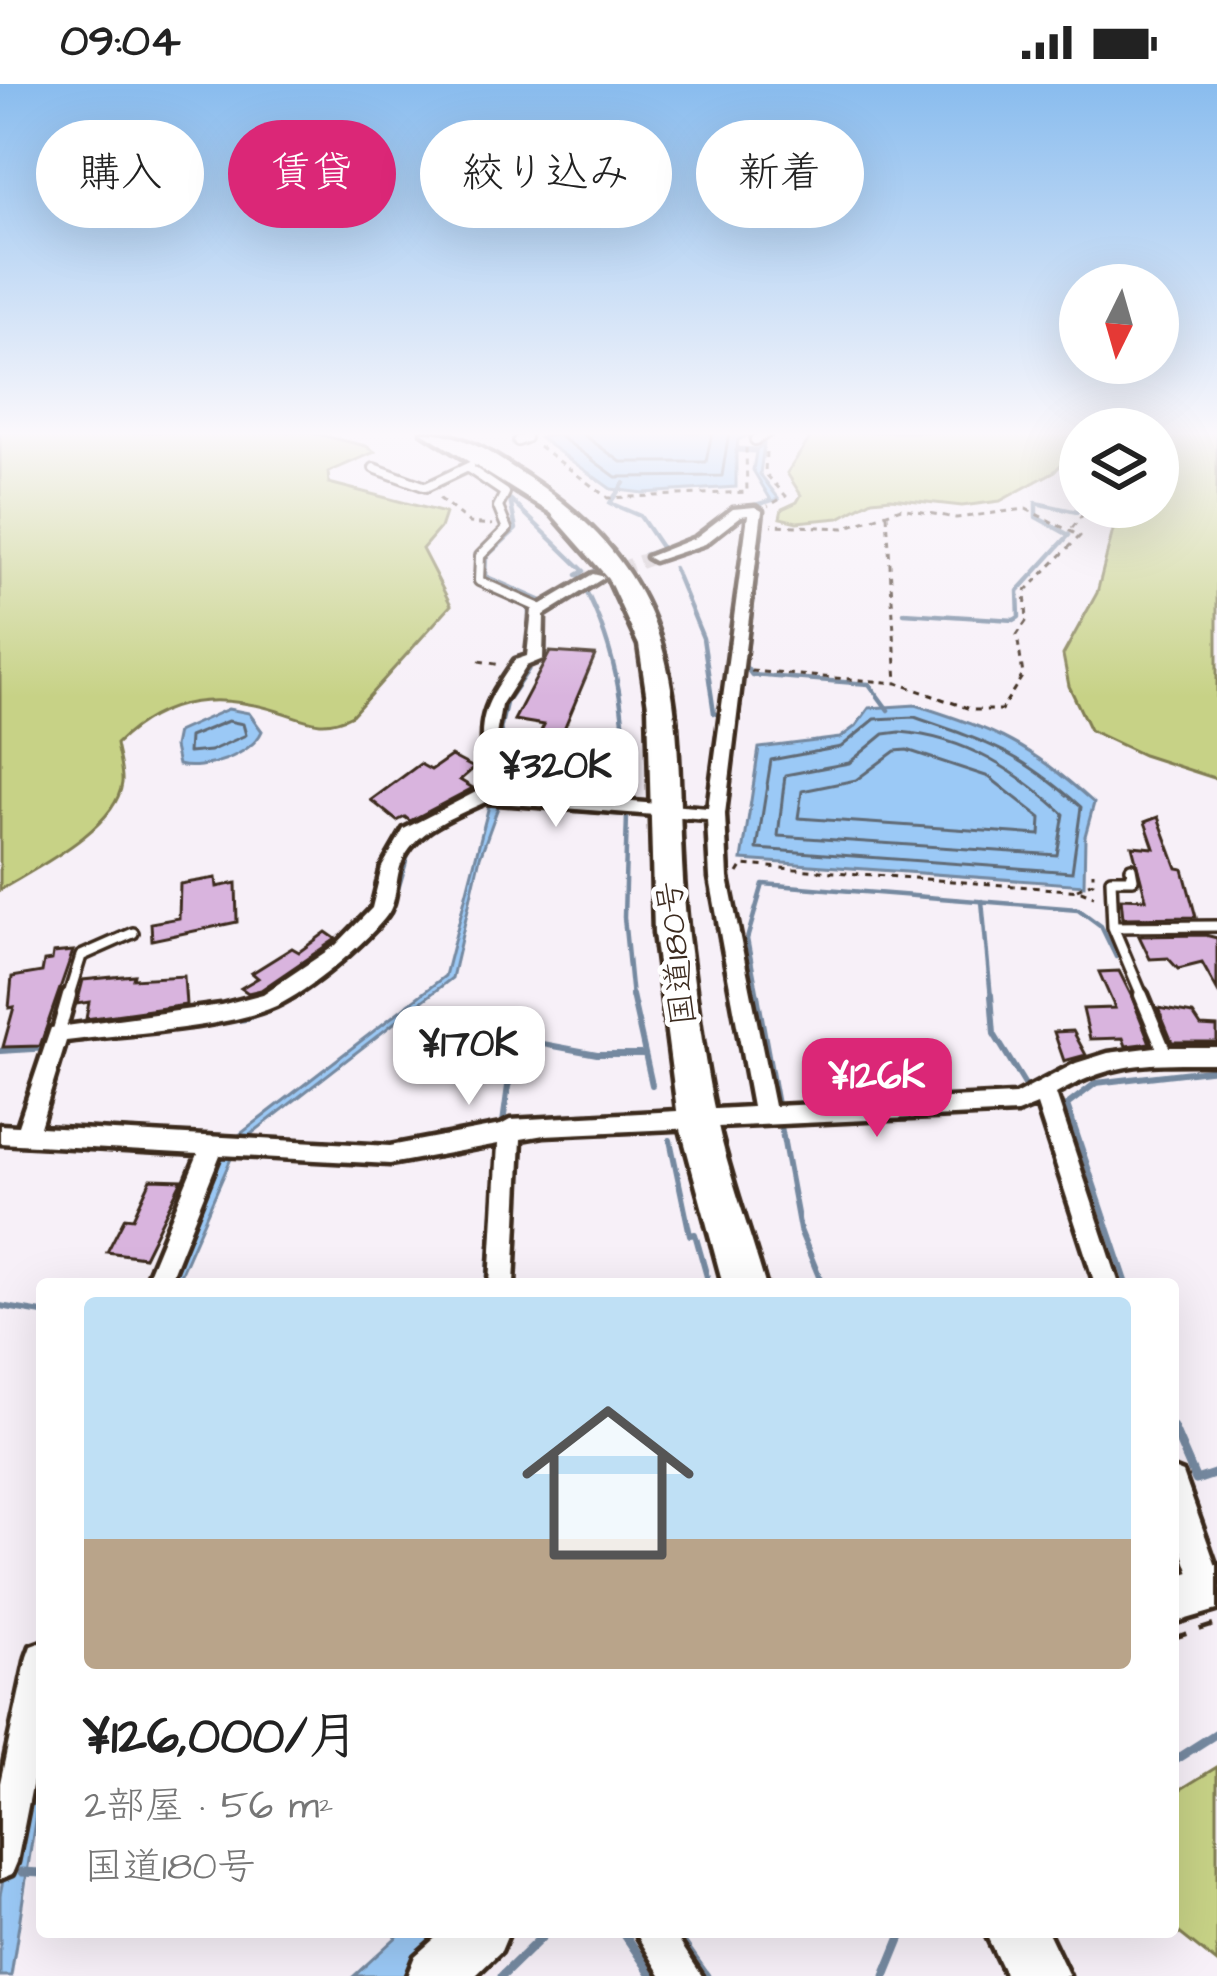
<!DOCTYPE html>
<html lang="ja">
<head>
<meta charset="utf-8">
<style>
  :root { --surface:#fff; --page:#f6f6f6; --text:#222; --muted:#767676; --line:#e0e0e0; --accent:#db2777 }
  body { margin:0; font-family:"Architects Daughter","Klee One",sans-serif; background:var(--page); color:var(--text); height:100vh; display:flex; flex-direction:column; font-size:45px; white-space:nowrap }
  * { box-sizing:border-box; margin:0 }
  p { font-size:39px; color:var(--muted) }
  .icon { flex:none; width:66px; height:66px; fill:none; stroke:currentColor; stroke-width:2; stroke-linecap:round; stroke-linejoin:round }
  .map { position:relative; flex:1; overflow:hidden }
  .side { position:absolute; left:36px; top:1194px; width:1143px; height:660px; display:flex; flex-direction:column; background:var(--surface); border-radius:12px; box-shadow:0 12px 48px #0002 }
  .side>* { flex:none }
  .guide { position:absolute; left:36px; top:36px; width:1146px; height:108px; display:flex; gap:24px }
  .needle { width:78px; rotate:185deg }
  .tools { position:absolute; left:1059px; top:180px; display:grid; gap:24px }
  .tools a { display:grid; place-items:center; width:120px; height:120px; border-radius:50%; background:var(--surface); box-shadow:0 12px 48px #0002; font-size:60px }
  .price { position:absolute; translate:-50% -102px; padding:0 27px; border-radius:24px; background:#fff; color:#222; font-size:39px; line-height:78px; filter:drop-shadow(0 3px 6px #0008) }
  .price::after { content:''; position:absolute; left:50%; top:72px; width:36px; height:27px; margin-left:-18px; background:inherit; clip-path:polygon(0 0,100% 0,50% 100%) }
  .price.on { background:var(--accent); color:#fff }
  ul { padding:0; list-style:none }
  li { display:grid; align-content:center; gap:24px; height:636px; padding:0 48px }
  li+li { border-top:3px solid var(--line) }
  li span { display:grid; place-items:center; height:372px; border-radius:12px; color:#555 }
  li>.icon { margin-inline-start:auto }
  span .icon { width:216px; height:216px; fill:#fffc; stroke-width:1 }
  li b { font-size:51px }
  .tag { padding:0 42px; border-radius:54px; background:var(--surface); box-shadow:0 12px 48px #0002; font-size:42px; line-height:108px }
  .tag.on { background:var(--accent); color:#fff }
  .status { display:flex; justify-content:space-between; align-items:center; height:84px; padding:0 60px; background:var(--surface); direction:ltr }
  .status svg { height:33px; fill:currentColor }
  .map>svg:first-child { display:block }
  .green { fill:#c7d286; stroke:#817e52; stroke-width:3 }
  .water { fill:#9bc9f6; stroke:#7589a0; stroke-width:3 }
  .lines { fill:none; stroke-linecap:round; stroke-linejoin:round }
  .shore { stroke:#616a74; stroke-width:3 }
  .stream-far2 { stroke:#7589a0; stroke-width:4.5 }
  .stream-far1 { stroke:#7589a0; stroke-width:6 }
  .stream { stroke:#7589a0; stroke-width:9 }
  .building { fill:#d9b4de; stroke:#3b2a1e; stroke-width:3 }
  .minor-tunnel { stroke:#d1c8cc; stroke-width:14; stroke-dasharray:14 8; stroke-linecap:butt }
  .service-far2-casing { stroke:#3b2a1e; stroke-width:14 }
  .service-far1-casing { stroke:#3b2a1e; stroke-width:16 }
  .service-casing { stroke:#3b2a1e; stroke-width:21 }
  .minor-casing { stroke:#3b2a1e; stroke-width:9 }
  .secondary-casing { stroke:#3b2a1e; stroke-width:9 }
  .trunk-casing { stroke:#3b2a1e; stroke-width:9 }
  .path-far1 { stroke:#3b2a1e; stroke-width:3; stroke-dasharray:6 6; stroke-linecap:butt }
  .path { stroke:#3b2a1e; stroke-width:4.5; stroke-dasharray:14 14; stroke-linecap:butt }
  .service-far2 { stroke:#fff; stroke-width:8 }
  .service-far1 { stroke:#fff; stroke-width:9 }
  .service { stroke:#fff; stroke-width:12 }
  .minor { fill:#fff; fill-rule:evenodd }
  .secondary { fill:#fff; fill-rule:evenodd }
  .trunk { fill:#fff; fill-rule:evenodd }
  .labels { text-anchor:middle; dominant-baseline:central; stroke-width:10; stroke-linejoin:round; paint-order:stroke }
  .street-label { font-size:33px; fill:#3b2a1e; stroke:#fff }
</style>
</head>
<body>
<div class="status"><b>09:04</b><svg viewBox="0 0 49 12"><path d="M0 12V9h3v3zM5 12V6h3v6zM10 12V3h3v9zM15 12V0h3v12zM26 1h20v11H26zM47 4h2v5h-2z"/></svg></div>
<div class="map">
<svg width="1217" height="1892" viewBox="0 0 1217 1892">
  <rect width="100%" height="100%" fill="#f7f0f8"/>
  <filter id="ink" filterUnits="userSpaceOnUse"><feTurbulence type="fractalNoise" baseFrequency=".00833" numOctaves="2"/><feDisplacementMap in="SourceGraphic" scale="24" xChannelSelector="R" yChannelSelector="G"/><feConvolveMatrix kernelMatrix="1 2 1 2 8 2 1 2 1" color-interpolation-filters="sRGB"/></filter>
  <g filter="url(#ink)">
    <path class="green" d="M 0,348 L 308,348 L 366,362 L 375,368 L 328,388 L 329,399 L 445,429 L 440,444 L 422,465 L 451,521 L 352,631 C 324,646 308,637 281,628 C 218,608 165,612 116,660 C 118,672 123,687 122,699 C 116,745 36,784 0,806 Z
      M 814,348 L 1080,348 L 1080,360 L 1055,387 L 1000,417 L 962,422 L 891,414 L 872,416 L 839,434 L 797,438 L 780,434 L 782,425 L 797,418 L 801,411 L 787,389 Z
      M 1158,348 L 1217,348 L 1217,695 L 1143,671 L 1090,646 L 1069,602 L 1063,571 L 1097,509 L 1119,423 L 1158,423 Z
      M 1217,1683 L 1217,1879 L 1173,1844 L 1173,1710 Z"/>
    <path class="water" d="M 569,348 L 755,348 L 738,356 L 737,364 L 757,365 L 764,360 L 760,390 L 779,415 L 734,428 L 697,456 L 648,473 L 645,470 L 696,453 L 728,427 L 771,416 L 753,386 L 756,368 L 736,367 L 736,403 L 643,409 L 611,405 L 540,354 Z
      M 595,486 L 596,490 L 535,527 L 529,586 L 507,618 L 501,645 L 510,690 L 480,773 L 452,894 L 237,1061 L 176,1200 L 161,1200 L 211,1080 L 230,1058 L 445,892 L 491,714 L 497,626 L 521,588 L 529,559 L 528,524 L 561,510 Z
      M 916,621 C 1002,649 1026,659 1094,719 L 1085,752 L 1084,801 L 742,776 L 759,664 L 840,654 L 856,642 L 869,624 Z
      M 228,625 L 249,629 L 262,647 C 252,671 203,688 178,681 L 174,663 L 177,648 Z
      M 42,1598 L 42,1692 L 11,1892 L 0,1892 L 0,1811 Z
      M 402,1848 L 456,1848 L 410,1892 L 354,1892 Z"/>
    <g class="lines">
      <path class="shore" d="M 554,348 L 616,393 L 722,392 L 729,348
        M 580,348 L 621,378 L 706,378 L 712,348
        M 914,633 C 990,659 1019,668 1081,723 L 1072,788 L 757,765 L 771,676 L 841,663 L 875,635 Z
        M 228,637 L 243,640 L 246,651 L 210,667 L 188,669 L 189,653 Z
        M 900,648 C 965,653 1017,687 1064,730 L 1057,771 L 778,752 L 785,691 L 849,679 L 884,650 Z
        M 907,666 L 989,693 L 1041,734 L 1040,751 L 798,734 L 802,707 L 856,696 L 895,667 Z"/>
      <path class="stream-far2" d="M 624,399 L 610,419 L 640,432 L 663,466
        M 510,416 L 516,445 L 486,473 L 485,492 L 544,518
        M 511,416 L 584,487 L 577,491 L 588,493
        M 761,420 L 762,436
        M 762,448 L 745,582 L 752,591 L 869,600 L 888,626
        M 674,484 L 703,554 L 714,629 L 723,633
        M 583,501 C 620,571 626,637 627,715
        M 904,529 L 1014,536 L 1019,533 L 1018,507 L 1069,451 L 1036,433 L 1036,419 L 1077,428
        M 438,741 L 483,719 L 627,731 L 624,833 L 632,914
        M 982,817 L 991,914
        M 289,914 L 350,870 L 391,829 L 410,764
        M 758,914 L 747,855 L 763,800 L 1078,825 L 1101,842 L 1116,873"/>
      <path class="stream-far1" d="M 632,911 L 652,1001
        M 757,911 L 800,1146 L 822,1200
        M 991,911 L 994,950 L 1027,1004
        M 115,951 L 246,935 L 295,911
        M 0,967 L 50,964
        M 42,1038 L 68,954 L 72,954
        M 503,1039 L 508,1002 L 527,957 L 597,970 L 642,970
        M 670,1056 L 690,1151 L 695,1150 L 709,1200
        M 488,1200 L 497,1071
        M 1127,1200 L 1067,1021 L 1096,999 L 1217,985
        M 0,1222 L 42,1229"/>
      <path class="stream" d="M 1173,1343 L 1196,1396 L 1217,1389
        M 1173,1677 L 1217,1649
        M 22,1788 L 42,1789
        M 623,1848 L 653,1892
        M 675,1848 L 706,1892
        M 502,1892 L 547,1848
        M 885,1892 L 903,1848"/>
    </g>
    <path class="building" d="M 550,568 L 595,571 L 561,652 L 540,649 L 544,641 L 514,636 Z
      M 451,672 L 474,684 L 460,696 L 473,704 L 469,706 L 410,737 L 405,733 L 397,737 L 371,716 L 420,680 L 431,686 Z
      M 520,682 L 569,686 L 566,705 L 514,704 Z
      M 1158,733 L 1177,784 L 1183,785 L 1196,833 L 1123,834 L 1121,814 L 1146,815 L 1132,762 L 1154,764 L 1145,738 Z
      M 216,794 L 217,803 L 236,799 L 237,838 L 152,856 L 151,839 L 179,834 L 180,800 Z
      M 326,848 L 336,855 L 261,906 L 248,909 L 241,904 L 258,894 L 252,889 L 292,864 L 299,868 Z
      M 1205,851 L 1217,854 L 1217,906 L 1202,879 L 1178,885 L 1168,874 L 1150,875 L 1139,852 Z
      M 73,867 L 40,962 L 3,963 L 14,923 L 9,924 L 12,893 L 42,888 L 44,877 L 52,876 L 53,869 Z
      M 1119,887 L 1131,911 L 1150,959 L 1126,962 L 1123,954 L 1090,955 L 1083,925 L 1115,924 L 1099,888 Z
      M 134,891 L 133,895 L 184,892 L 186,921 L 86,935 L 89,918 L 77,920 L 83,896 Z
      M 1158,924 L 1193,930 L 1201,942 L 1217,943 L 1217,958 L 1172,958 Z
      M 1073,947 L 1086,971 L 1064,977 L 1054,948 Z
      M 151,1095 L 182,1096 L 144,1173 L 107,1168 L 125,1133 L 133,1134 Z"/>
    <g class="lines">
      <path class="minor-tunnel" d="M 598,493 L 654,473"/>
      <g class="service-far2-casing">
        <path id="service-far2" d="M 755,356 L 768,348
          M 518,357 L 526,354
          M 374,384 L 426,403 L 470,382
          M 468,384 L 505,409 L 498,423 L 507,445 L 480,472 L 479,497 L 542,525"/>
      </g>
      <g class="service-far1-casing">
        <path id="service-far1" d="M 1131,784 L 1133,795 L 1111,795 L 1113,843 L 1143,914
          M 1113,843 L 1217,842
          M 68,914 L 81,872 L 133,849"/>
      </g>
      <g class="service-casing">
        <path id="service" d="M 1141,911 L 1166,971
          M 58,950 L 69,911"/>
      </g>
      <g class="minor-casing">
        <path id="minor" d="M 755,423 L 762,427 L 725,730 L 728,794 L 774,1022 L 1015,1011 L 1076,979 L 1108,969 L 1155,963 L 1217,963 L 1217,979 C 1152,979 1114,976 1056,1010 L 1119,1200 L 1095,1200 L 1037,1021 L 1017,1029 L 544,1051 L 521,1055 L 514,1200 L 490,1200 L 498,1060 L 390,1080 L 220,1071 L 168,1200 L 144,1200 L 198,1070 L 0,1059 L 0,1041 L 18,1042 L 51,944 L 221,921 L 263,910 L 336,861 L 372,824 L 382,783 L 404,745 L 476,708 L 486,692 C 477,634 482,624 515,576 L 527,572 L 532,526 L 593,490 L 605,493 L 544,531 L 543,575 L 526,582 L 501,621 L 496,652 L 504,692 L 494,707 L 708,724 L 748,431 L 741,432 L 705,460 L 654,477 L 647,473 L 695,454 L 733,425 ZM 485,718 L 707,735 L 710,794 L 752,1023 L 510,1036 L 501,1041 L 390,1062 L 40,1043 L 66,957 C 125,949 225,945 276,922 C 310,906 360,864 384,835 C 398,819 394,802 400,783 C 413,746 452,734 485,718 Z
          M 1173,1385 L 1183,1389 L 1217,1485 L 1217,1516 L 1209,1520 L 1199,1515 L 1173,1441 Z
          M 42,1558 L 42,1651 L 17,1778 L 12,1790 L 0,1795 L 0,1699 L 27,1573 L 31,1562 Z
          M 635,1848 L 673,1848 L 702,1892 L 662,1892 Z"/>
      </g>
      <g class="secondary-casing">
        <path id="secondary" d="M 1217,1480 L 1217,1526 L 1173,1539 L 1173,1493 Z
          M 442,1848 L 509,1848 L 501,1867 L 475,1892 L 407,1892 L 415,1872 Z"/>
      </g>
      <g class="trunk-casing">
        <path id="trunk" d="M 422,348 C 463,348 495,372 529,394 C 717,519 665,663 688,852 C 696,912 703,975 716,1033 C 728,1089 749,1145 765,1200 L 723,1200 L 678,1034 L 654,849 L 648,622 L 639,561 L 608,494 L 551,429 Z
          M 985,1848 L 1048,1848 L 1069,1892 L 1006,1892 Z"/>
      </g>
      <path class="path-far1" d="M 539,362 L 608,414 L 747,408 L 746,364
        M 766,368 L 765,389 L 786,412 L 768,422
        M 439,414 L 470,439 L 492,441
        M 887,430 L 897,599
        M 1072,444 L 1089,423
        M 479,577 L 501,581
        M 751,587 L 897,599 L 973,626 L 1001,626 L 1023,591 L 1017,551 L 1027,536 L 1025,508 L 1080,452 L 1026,425 L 956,434 L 901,424 L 844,444 L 772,441
        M 738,789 L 743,781 L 1081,807 L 1094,812
        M 1077,805 L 1093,798 L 1093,788"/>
      <path class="path" d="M 1173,1554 L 1217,1540"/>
      <use href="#service-far2" class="service-far2"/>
      <use href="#service-far1" class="service-far1"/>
      <use href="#service" class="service"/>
      <use href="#minor" class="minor"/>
      <use href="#secondary" class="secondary"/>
      <use href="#trunk" class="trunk"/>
    </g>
  </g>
  <linearGradient id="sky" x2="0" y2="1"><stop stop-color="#89bcee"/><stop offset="0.57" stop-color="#fbf8fc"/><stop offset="1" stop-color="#fbf8fc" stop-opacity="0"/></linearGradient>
  <rect width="1217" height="613" fill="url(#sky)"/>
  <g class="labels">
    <g class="street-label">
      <text transform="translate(677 869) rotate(-96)">国道180号</text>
    </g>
  </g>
</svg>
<div class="tools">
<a><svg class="needle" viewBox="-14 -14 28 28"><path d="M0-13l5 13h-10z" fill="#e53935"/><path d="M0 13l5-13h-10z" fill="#767676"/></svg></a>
<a><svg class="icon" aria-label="layers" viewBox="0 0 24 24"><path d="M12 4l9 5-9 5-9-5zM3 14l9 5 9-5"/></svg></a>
</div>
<b class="price" style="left:556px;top:746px">¥320K</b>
<b class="price" style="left:469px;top:1024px">¥170K</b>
<b class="price on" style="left:877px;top:1056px">¥126K</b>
<div class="guide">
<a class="tag">購入</a>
<a class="tag on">賃貸</a>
<a class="tag">絞り込み</a>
<a class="tag">新着</a>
</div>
<section class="side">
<ul>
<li><span style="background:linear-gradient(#bfe0f5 65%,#b9a48a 0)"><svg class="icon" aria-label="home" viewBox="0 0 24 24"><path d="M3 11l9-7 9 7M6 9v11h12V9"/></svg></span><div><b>¥126,000/月</b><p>2部屋 · 56 m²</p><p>国道180号</p></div></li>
</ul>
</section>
</div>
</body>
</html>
